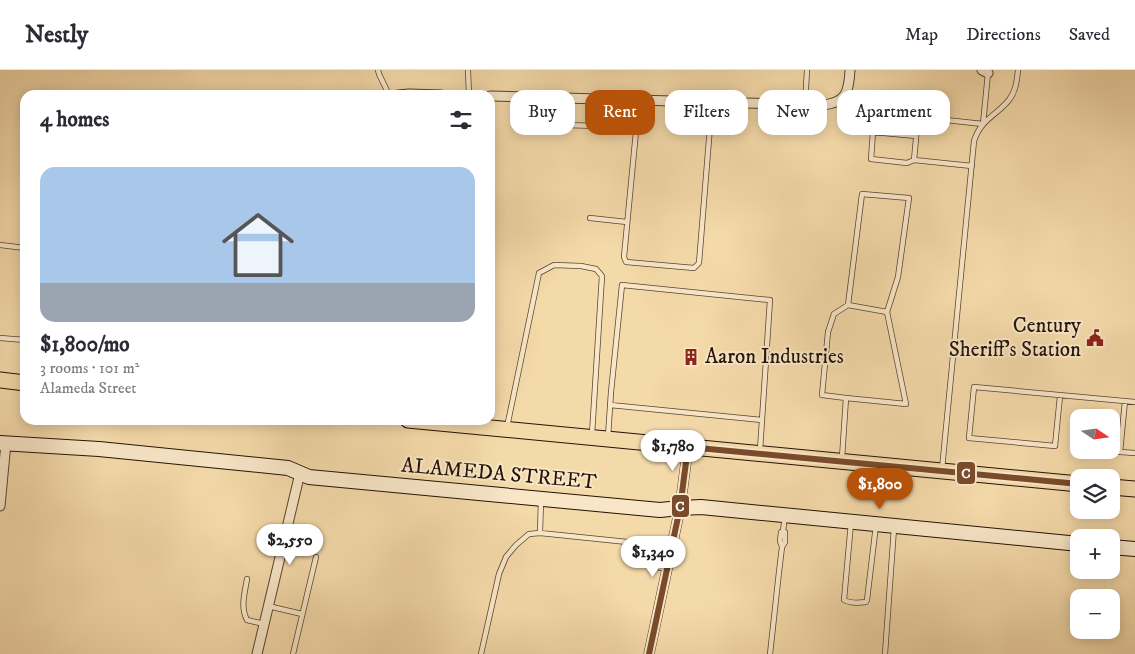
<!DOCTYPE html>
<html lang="en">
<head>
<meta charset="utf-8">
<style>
  :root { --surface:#fff; --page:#f7f7f7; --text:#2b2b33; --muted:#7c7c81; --line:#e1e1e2; --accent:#b45309 }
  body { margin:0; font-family:"IM FELL DW Pica",serif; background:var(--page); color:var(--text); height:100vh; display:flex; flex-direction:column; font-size:19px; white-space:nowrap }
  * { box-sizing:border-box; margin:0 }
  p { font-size:16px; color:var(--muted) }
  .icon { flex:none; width:28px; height:28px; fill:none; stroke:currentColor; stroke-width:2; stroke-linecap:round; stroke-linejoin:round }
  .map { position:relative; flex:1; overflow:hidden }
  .sheet { position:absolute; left:20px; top:20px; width:475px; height:335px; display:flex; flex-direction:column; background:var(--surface); border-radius:15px; box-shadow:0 2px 12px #0003 }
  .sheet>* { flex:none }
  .guide { position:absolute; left:510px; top:20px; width:475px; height:45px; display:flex; gap:10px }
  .needle { width:32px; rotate:103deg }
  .tools { position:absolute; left:1070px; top:339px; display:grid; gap:10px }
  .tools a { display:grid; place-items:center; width:50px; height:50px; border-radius:10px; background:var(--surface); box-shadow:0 2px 12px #0003; font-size:25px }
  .price { position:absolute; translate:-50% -42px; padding:0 11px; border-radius:18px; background:#fff; color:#222; font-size:16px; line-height:32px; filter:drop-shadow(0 1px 2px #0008) }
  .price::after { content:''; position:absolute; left:50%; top:30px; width:15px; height:11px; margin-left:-8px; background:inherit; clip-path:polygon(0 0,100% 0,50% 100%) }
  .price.active { background:var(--accent); color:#fff }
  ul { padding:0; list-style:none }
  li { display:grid; align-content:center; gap:10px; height:265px; padding:0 20px }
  li span { display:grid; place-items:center; height:155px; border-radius:15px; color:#555 }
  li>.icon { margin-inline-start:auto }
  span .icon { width:90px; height:90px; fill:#fffc; stroke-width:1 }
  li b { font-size:21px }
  h2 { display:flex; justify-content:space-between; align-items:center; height:60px; padding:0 20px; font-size:21px }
  .tag { padding:0 18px; border-radius:15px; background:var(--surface); box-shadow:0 2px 12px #0003; font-size:18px; line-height:45px }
  .tag.active { background:var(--accent); color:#fff }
  header { display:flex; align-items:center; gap:30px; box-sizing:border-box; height:70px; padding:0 25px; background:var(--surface); border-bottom:1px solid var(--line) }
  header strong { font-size:24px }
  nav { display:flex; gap:28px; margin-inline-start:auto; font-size:18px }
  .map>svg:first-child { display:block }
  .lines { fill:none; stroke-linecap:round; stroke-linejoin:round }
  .lane-casing { stroke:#574430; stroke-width:6 }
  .street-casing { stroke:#574430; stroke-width:11 }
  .secondary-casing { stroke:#231307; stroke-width:16 }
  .primary-casing { stroke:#231307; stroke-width:17 }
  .lane { stroke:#f8e6c7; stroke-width:4.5 }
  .street { stroke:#f8e6c7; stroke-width:9 }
  .secondary { stroke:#f8e6c7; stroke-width:14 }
  .primary { stroke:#f4d9a9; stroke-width:15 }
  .bus-1-casing { stroke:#f8e6c7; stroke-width:10 }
  .bus-1 { stroke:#7a4b2a; stroke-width:6 }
  .labels { text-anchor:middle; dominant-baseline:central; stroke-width:4; stroke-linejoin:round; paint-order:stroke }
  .poi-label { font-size:21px; fill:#231307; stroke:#f8e6c7; text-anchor:end }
  .street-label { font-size:21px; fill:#231307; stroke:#f8e6c7 }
  .line-badge { stroke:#f8e6c7; stroke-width:2 }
  .badge-label { font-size:14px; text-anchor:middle; font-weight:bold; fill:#fff }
</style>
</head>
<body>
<header>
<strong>Nestly</strong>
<nav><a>Map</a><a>Directions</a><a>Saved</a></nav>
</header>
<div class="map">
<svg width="1135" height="584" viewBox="0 0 1135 584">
  <rect width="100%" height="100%" fill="#f4d9a9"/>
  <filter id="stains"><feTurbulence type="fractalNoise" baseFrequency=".004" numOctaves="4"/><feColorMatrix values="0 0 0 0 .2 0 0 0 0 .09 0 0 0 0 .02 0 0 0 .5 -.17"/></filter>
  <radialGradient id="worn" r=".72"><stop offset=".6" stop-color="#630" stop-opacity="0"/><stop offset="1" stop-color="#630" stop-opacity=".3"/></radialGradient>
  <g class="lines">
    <g class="lane-casing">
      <path id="lane" d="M 378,0 L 379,4 L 389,25
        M 468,0 L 469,25
        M 562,28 L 561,54 L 563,55 L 636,57
        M 639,30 L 624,187 L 626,192 L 694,198 L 699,193 L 712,32
        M 805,35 L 807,0
        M 914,90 L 907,93 L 871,89 L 873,62 L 916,66
        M 972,96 L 914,90 L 918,47 L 983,54 L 988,3
        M 590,148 L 627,152
        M 0,175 L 25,178
        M 848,235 L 887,242
        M 0,268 L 25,270
        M 1060,326 L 1055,376 L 969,368 L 974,317 L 1135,332
        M 1125,331 L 1120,382 L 1135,383
        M 610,335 L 762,350
        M 507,357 L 539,203 L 554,195 L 581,196 L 596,199 L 602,206 L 592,364
        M 608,367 L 611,322 L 622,215 L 770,230 L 760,380
        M 842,388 L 846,328 L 906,334 L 887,242 L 898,207 L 909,128 L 862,124 L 848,235 L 834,244 L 828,262 L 822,325 L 846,328
        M 942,399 L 974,71 C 981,49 996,46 1009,30 C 1016,21 1017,10 1018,0
        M 541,430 L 540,463 L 637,473 C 644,492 647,496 667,499
        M 851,453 L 844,530 C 851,534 859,533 866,532 L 867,530 L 876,455
        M 782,477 L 780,471 L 781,462 L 783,461
        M 247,509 C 245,522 240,537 247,550 L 264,554
        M 268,536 L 302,544
        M 293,584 L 316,487
        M 481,584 L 499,504 L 506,487 L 516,475 L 529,464 L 540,463
        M 770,584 L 779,502 L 782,477 L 785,472 L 785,462 L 783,461 L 785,446
        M 885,584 L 894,458"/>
    </g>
    <g class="street-casing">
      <path id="street" d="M 982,0 L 988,3
        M 398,25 L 409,24 L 441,25
        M 490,26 L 822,35 C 846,33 849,22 850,0
        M 0,436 L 6,373
        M 257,584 L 300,403
        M 649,584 L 680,438 L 688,377"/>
    </g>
    <g class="secondary-casing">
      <path id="secondary" d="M 0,373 L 99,379 L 288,398 L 309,407 L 660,440 L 680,438 L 701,437 L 1079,474
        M 1111,477 L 1135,479"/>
    </g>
    <g class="primary-casing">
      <path id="primary" d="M 0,310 L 25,313
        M 408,350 L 1079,414
        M 1111,417 L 1135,419"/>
    </g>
    <use href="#lane" class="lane"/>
    <use href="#street" class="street"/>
    <use href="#secondary" class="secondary"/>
    <use href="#primary" class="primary"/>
    <g class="bus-1-casing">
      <path id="bus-1" d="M 649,584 L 680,438 L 688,377 L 1079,414"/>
    </g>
    <use href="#bus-1" class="bus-1"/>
  </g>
  <defs>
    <g id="civic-bare" transform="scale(1.35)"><path d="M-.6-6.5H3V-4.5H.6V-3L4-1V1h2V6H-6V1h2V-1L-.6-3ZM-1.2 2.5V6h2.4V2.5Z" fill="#8f2418" stroke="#f8e6c7" stroke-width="2.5" paint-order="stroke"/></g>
    <g id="building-bare" transform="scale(1.35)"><path d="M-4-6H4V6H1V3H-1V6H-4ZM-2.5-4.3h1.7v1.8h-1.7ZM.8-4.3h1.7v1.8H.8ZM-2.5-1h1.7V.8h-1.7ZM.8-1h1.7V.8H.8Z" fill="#8f2418" stroke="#f8e6c7" stroke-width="2.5" paint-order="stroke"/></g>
  </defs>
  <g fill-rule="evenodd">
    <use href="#civic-bare" x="1095" y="268"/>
    <use href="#building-bare" x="691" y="287"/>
  </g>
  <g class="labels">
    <g class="poi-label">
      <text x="1081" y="256">Century<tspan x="1081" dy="24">Sheriff's Station</tspan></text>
      <text x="705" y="287" text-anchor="start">Aaron Industries</text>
    </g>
    <g class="street-label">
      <text transform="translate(499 404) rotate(5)">ALAMEDA STREET</text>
    </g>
  </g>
  <g class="line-badge">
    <rect x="956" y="391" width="20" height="24" rx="5" fill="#7a4b2a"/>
    <rect x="671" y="424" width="19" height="24" rx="5" fill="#7a4b2a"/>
  </g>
  <g class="badge-label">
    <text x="966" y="408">C</text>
    <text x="680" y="441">C</text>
  </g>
  <rect width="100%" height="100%" filter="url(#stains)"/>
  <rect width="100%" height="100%" fill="url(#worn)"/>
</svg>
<div class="tools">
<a><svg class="needle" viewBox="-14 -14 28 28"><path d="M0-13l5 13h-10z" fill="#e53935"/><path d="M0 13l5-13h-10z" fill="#7c7c81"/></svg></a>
<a><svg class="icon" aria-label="layers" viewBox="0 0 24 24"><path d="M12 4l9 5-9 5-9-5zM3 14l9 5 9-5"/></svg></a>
<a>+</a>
<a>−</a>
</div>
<b class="price" style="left:673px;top:402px">$1,780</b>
<b class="price active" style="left:880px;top:440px">$1,800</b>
<b class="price" style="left:290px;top:496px">$2,550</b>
<b class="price" style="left:653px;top:508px">$1,340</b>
<div class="guide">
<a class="tag">Buy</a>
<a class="tag active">Rent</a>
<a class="tag">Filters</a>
<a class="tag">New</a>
<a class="tag">Apartment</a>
</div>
<section class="sheet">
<h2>4 homes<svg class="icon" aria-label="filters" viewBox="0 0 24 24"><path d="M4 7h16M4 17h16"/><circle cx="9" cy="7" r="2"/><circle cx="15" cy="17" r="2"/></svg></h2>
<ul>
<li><span style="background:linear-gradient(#a9c7e8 75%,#9aa5b1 0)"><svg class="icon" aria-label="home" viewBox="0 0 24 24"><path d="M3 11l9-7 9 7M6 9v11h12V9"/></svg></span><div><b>$1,800/mo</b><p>3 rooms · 101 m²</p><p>Alameda Street</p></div></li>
</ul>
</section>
</div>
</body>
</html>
